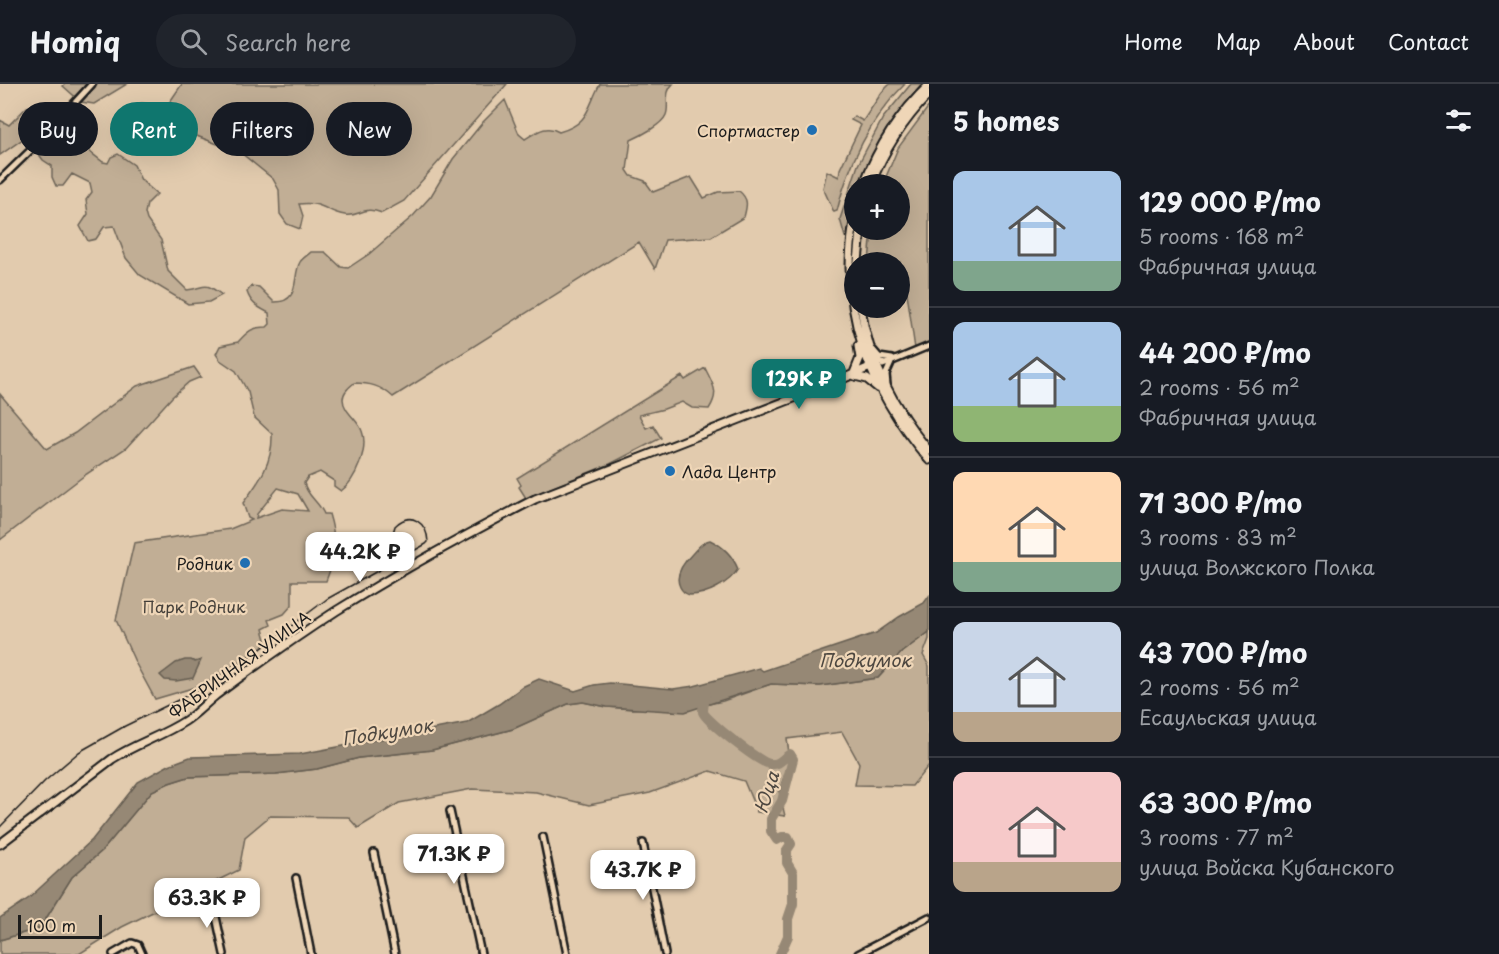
<!DOCTYPE html>
<html lang="en">
<head>
<meta charset="utf-8">
<style>
  :root { --surface:#171b24; --page:#20242c; --text:#f1f3f6; --muted:#9ea1a6; --line:#363941; --accent:#0f766e }
  body { margin:0; font-family:"Playpen Sans",sans-serif; background:var(--page); color:var(--text); height:100vh; display:flex; flex-direction:column; font-size:22px; white-space:nowrap }
  * { box-sizing:border-box; margin:0 }
  p { font-size:20px; color:var(--muted) }
  .icon { flex:none; width:33px; height:33px; fill:none; stroke:currentColor; stroke-width:2; stroke-linecap:round; stroke-linejoin:round }
  .map { position:relative; flex:1; overflow:hidden }
  .sheet { display:flex; flex-direction:column; background:var(--surface); width:570px }
  .sheet>* { flex:none }
  .hud { position:absolute; left:18px; top:18px; width:570px; height:54px; display:flex; gap:12px }
  .buttons { position:absolute; left:844px; top:90px; display:grid; gap:12px }
  .buttons a { display:grid; place-items:center; width:66px; height:66px; border-radius:50%; background:var(--surface); box-shadow:0 6px 24px #0002; font-size:30px }
  .scale { position:absolute; left:18px; bottom:15px; width:84px; box-sizing:border-box; padding-left:6px; border:3px solid #1c1c1c; border-top:0; font-size:16px; line-height:21px; white-space:nowrap; color:#1c1c1c; -webkit-text-stroke:4px #efd6b7; paint-order:stroke }
  .price { position:absolute; translate:-50% -51px; padding:0 14px; border-radius:12px; background:#fff; color:#222; font-size:20px; line-height:39px; filter:drop-shadow(0 2px 3px #0008) }
  .price::after { content:''; position:absolute; left:50%; top:36px; width:18px; height:14px; margin-left:-9px; background:inherit; clip-path:polygon(0 0,100% 0,50% 100%) }
  .price.current { background:var(--accent); color:#fff }
  ul { padding:0; list-style:none }
  li { display:flex; align-items:center; gap:18px; height:150px; padding:0 24px }
  li+li { border-top:2px solid var(--line) }
  li span { display:grid; place-items:center; flex:none; width:168px; height:120px; border-radius:12px; color:#555 }
  li>.icon { margin-inline-start:auto }
  span .icon { width:72px; height:72px; fill:#fffc; stroke-width:1 }
  li b { font-size:26px }
  h2 { display:flex; justify-content:space-between; align-items:center; height:72px; padding:0 24px; font-size:26px }
  .tag { padding:0 21px; border-radius:27px; background:var(--surface); box-shadow:0 6px 24px #0002; font-size:21px; line-height:54px }
  .tag.current { background:var(--accent); color:#fff }
  header { display:flex; align-items:center; gap:36px; box-sizing:border-box; height:84px; padding:0 30px; background:var(--surface); border-bottom:2px solid var(--line) }
  header strong { font-size:28px }
  nav { display:flex; gap:33px; margin-inline-start:auto; font-size:21px }
  .search { width:420px; height:54px; background:var(--page); display:flex; align-items:center; gap:15px; box-sizing:border-box; padding:0 21px; border-radius:33px; color:var(--muted); font-size:22px }
  main { display:flex; flex:1; min-height:0 }
  .map>svg:first-child { display:block }
  .green { fill:#c1ae95; stroke:#6e6558; stroke-width:1.5; fill-rule:evenodd }
  .water { fill:#968875; stroke:#655d51; stroke-width:1.5 }
  .lines { fill:none; stroke-linecap:round; stroke-linejoin:round }
  .river { stroke:#968875; stroke-width:10 }
  .minor-casing { stroke:#1c1c1c; stroke-width:10 }
  .major-casing { stroke:#1c1c1c; stroke-width:11 }
  .minor { stroke:#efd6b7; stroke-width:5 }
  .major { stroke:#efd6b7; stroke-width:7 }
  .tram { stroke:#1c1c1c; stroke-width:1.5 }
  .poi-dot { fill:#1f6fb2; stroke:#efd6b7; stroke-width:2 }
  .labels { text-anchor:middle; dominant-baseline:central; stroke-width:4.5; stroke-linejoin:round; paint-order:stroke }
  .poi-label { font-size:16px; fill:#1c1c1c; stroke:#efd6b7; text-anchor:end }
  .park-label { font-size:16px; fill:#45403a; stroke:#efd6b7 }
  .street-label { font-size:16px; fill:#1c1c1c; stroke:#efd6b7 }
  .water-label { font-size:18px; font-style:italic; fill:#4d4740; stroke:#efd6b7 }
</style>
</head>
<body>
<header>
<strong>Homiq</strong>
<div class="search"><svg class="icon" aria-label="search" viewBox="0 0 24 24"><circle cx="10" cy="10" r="6"/><path d="M15 15l6 6"/></svg>Search here</div>
<nav><a>Home</a><a>Map</a><a>About</a><a>Contact</a></nav>
</header>
<main>
<div class="map">
<svg width="929" height="870" viewBox="0 0 929 870">
  <rect width="100%" height="100%" fill="#e2cbae"/>
  <filter id="ink" filterUnits="userSpaceOnUse"><feTurbulence type="fractalNoise" baseFrequency=".0167" numOctaves="2"/><feDisplacementMap in="SourceGraphic" scale="12" xChannelSelector="R" yChannelSelector="G"/><feConvolveMatrix kernelMatrix="1 2 1 2 8 2 1 2 1" color-interpolation-filters="sRGB"/></filter>
  <g filter="url(#ink)">
    <path class="green" d="M 65,0 L 127,0 L 94,20 L 81,18 L 63,2 Z
      M 182,0 L 507,0 L 404,117 L 382,129 C 363,121 360,133 345,131 C 326,128 323,117 299,120 L 303,132 L 300,145 L 287,140 L 280,130 L 279,106 L 273,95 L 241,69 L 194,51 L 186,61 L 141,40 L 136,29 L 141,19 L 167,22 Z
      M 600,0 L 673,0 C 663,9 670,21 666,31 C 662,41 640,52 631,56 L 627,86 L 631,92 L 645,97 L 653,108 L 691,93 L 704,114 L 718,108 L 739,107 C 749,115 747,122 744,133 L 711,153 L 665,156 L 655,185 L 639,158 L 393,313 C 381,302 370,299 354,299 C 349,303 343,308 343,315 C 343,327 358,336 362,347 C 369,365 355,397 341,407 L 334,402 L 334,397 L 320,388 L 308,393 L 304,399 C 307,412 319,418 324,430 L 329,430 C 337,456 336,472 326,497 L 292,497 L 292,521 L 284,530 L 269,536 L 271,541 L 263,545 L 267,559 L 206,600 L 155,615 L 136,580 L 116,536 L 134,459 L 230,445 L 252,436 L 248,434 L 243,419 C 260,397 273,378 272,350 L 254,333 L 248,308 L 236,287 L 220,276 L 216,270 L 220,262 L 238,258 C 248,247 252,243 267,243 L 270,240 L 269,229 C 258,223 251,220 247,208 L 251,202 L 259,203 L 274,218 C 301,219 292,192 300,178 C 302,174 308,171 311,168 L 325,168 L 341,183 L 348,184 L 369,170 L 413,132 L 431,112 L 453,75 L 483,38 L 505,16 L 519,50 L 525,55 C 537,48 546,40 559,48 C 589,40 587,24 600,0 ZM 278,404 L 298,410 L 308,427 L 282,425 L 256,434 L 257,430 Z
      M 890,0 L 905,0 C 871,33 848,81 837,127 L 834,128 L 823,104 L 827,87 L 839,93 L 840,85 L 861,41 L 851,36 L 854,32 L 863,37 L 882,8 Z
      M 911,0 L 922,0 L 886,46 L 860,100 L 855,100 L 855,115 L 847,153 L 845,153 L 840,135 L 858,81 L 883,34 Z
      M 37,20 L 34,47 L 0,71 L 0,36 L 9,41 L 27,23 Z
      M 929,22 L 929,260 L 915,265 L 903,181 L 900,181 L 900,178 L 869,178 L 872,146 L 900,146 L 900,100 L 883,100 L 898,64 Z
      M 61,39 L 74,52 L 93,49 C 94,56 89,61 90,68 L 103,78 L 108,79 L 111,73 L 118,70 L 134,81 L 141,96 L 157,110 L 147,120 L 145,129 L 147,136 L 161,156 L 168,187 L 187,206 C 207,204 202,196 222,211 L 209,218 L 188,220 L 140,191 L 126,174 L 114,142 L 104,143 L 96,155 L 88,157 L 80,142 L 88,130 L 86,116 L 92,108 L 90,99 L 72,90 L 63,102 L 56,102 L 52,93 L 52,82 L 43,76 L 35,65 Z
      M 194,283 L 201,293 L 189,298 L 172,313 L 126,364 L 85,391 L 0,456 L 0,310 L 47,365 L 75,349 L 137,302 Z
      M 705,284 C 713,301 720,308 709,325 L 692,324 L 682,318 L 664,325 L 639,331 L 646,344 L 653,341 L 661,354 L 610,380 L 526,414 L 519,403 L 521,401 L 517,394 L 682,292 L 685,296 Z
      M 929,548 L 929,555 L 923,571 L 929,582 L 929,681 L 912,702 L 855,701 L 859,679 L 842,648 L 787,655 L 790,676 L 779,707 L 785,732 L 757,728 L 744,697 L 710,687 L 650,709 L 589,721 L 536,708 L 472,705 L 399,719 L 358,744 L 348,733 L 270,732 L 245,753 L 239,786 L 122,843 L 79,870 L 0,870 L 0,856 L 40,844 L 72,793 L 103,766 L 152,707 L 169,699 L 188,693 L 276,690 L 317,685 L 359,674 L 432,666 L 513,645 L 568,620 L 583,618 L 607,623 L 632,625 L 704,621 L 723,617 L 771,600 L 820,602 L 878,594 L 902,568 Z"/>
    <path class="water" d="M 710,456 C 724,463 732,471 738,485 C 730,499 707,511 690,511 C 685,510 682,507 680,503 C 674,491 683,479 692,470 C 697,465 702,457 710,456 Z
      M 929,512 L 929,548 L 902,568 L 878,594 L 820,602 L 771,600 L 685,628 L 607,623 L 583,618 L 568,620 L 513,645 L 432,666 L 359,674 L 317,685 L 276,690 L 188,693 L 169,699 L 152,707 L 103,766 L 72,793 L 40,844 L 0,856 L 0,834 L 29,814 L 92,756 L 138,698 L 169,681 L 190,673 L 300,670 L 467,639 L 499,620 L 524,602 L 539,595 L 575,607 L 594,601 L 610,599 L 673,605 L 694,602 L 759,584 L 763,587 L 876,549 L 899,533 L 924,519 Z
      M 185,576 L 191,576 L 195,578 L 201,576 L 193,594 L 176,597 L 165,596 L 160,591 L 176,579 Z"/>
    <g class="lines">
      <path class="river" d="M 706,609 C 705,614 703,622 703,628 C 705,636 761,680 770,680 C 780,681 783,674 790,670 L 793,675 L 782,717 L 771,735 L 771,747 L 777,756 L 782,753 L 788,753 L 791,760 L 787,766 L 787,779 L 793,789 L 793,820 L 788,835 L 788,852 L 780,870"/>
      <g class="minor-casing">
        <path id="minor" d="M 0,96 L 38,59 L 92,0
          M 873,266 L 879,273 L 892,275
          M 876,277 L 885,280
          M 883,281 L 929,262
          M 887,301 L 886,290 L 891,279
          M 450,727 L 481,870
          M 543,753 L 567,870
          M 643,759 L 665,870
          M 374,769 L 395,870
          M 296,794 L 311,870
          M 212,814 L 224,870
          M 113,870 L 132,859 L 138,861 L 142,870
          M 858,870 L 929,833"/>
      </g>
      <g class="major-casing">
        <path id="major" d="M 864,100 C 878,63 900,29 929,1
          M 871,100 C 884,66 904,36 929,10
          M 855,132 C 837,226 869,305 929,376
          M 858,178 L 861,146
          M 861,224 C 868,276 895,326 929,367
          M 854,289 L 860,274 L 858,262
          M 855,292 L 867,295 L 878,304
          M 0,760 L 112,675 C 135,660 162,652 185,637 C 196,630 206,619 216,611 C 255,582 296,553 336,527 C 400,487 467,450 535,415 L 840,296 L 877,280"/>
      </g>
      <use href="#minor" class="minor"/>
      <use href="#major" class="major"/>
      <path class="tram" d="M 0,743 L 45,697 L 79,668 L 125,642 L 221,595 L 327,515 L 426,460 L 428,458 C 427,439 411,426 395,442 L 383,484"/>
    </g>
  </g>
  <g class="poi-dot">
    <circle cx="812" cy="46" r="6"/>
    <circle cx="670" cy="387" r="6"/>
    <circle cx="245" cy="479" r="6"/>
  </g>
  <g class="labels">
    <g class="poi-label">
      <text x="800" y="46">Спортмастер</text>
      <text x="682" y="387" text-anchor="start">Лада Центр</text>
      <text x="233" y="479">Родник</text>
    </g>
    <g class="park-label">
      <text x="194" y="522">Парк Родник</text>
    </g>
    <g class="street-label">
      <text transform="translate(239 580) rotate(-36)">ФАБРИЧНАЯ УЛИЦА</text>
    </g>
    <g class="water-label">
      <text x="865" y="575">Подкумок</text>
      <text transform="translate(387 647) rotate(-9)">Подкумок</text>
      <text transform="translate(766 708) rotate(-72)">Юца</text>
    </g>
  </g>
</svg>
<div class="buttons">
<a>+</a>
<a>−</a>
</div>
<div class="scale">100 m</div>
<b class="price current" style="left:799px;top:326px">129K ₽</b>
<b class="price" style="left:360px;top:499px">44.2K ₽</b>
<b class="price" style="left:454px;top:801px">71.3K ₽</b>
<b class="price" style="left:643px;top:817px">43.7K ₽</b>
<b class="price" style="left:207px;top:845px">63.3K ₽</b>
<div class="hud">
<a class="tag">Buy</a>
<a class="tag current">Rent</a>
<a class="tag">Filters</a>
<a class="tag">New</a>
</div>
</div>
<section class="sheet">
<h2>5 homes<svg class="icon" aria-label="filters" viewBox="0 0 24 24"><path d="M4 7h16M4 17h16"/><circle cx="9" cy="7" r="2"/><circle cx="15" cy="17" r="2"/></svg></h2>
<ul>
<li><span style="background:linear-gradient(#a9c7e8 75%,#7fa58c 0)"><svg class="icon" aria-label="home" viewBox="0 0 24 24"><path d="M3 11l9-7 9 7M6 9v11h12V9"/></svg></span><div><b>129 000 ₽/mo</b><p>5 rooms · 168 m²</p><p>Фабричная улица</p></div></li>
<li><span style="background:linear-gradient(#a9c7e8 70%,#8fb573 0)"><svg class="icon" aria-label="home" viewBox="0 0 24 24"><path d="M3 11l9-7 9 7M6 9v11h12V9"/></svg></span><div><b>44 200 ₽/mo</b><p>2 rooms · 56 m²</p><p>Фабричная улица</p></div></li>
<li><span style="background:linear-gradient(#ffd9b3 75%,#7fa58c 0)"><svg class="icon" aria-label="home" viewBox="0 0 24 24"><path d="M3 11l9-7 9 7M6 9v11h12V9"/></svg></span><div><b>71 300 ₽/mo</b><p>3 rooms · 83 m²</p><p>улица Волжского Полка</p></div></li>
<li><span style="background:linear-gradient(#c9d6e8 75%,#b9a48a 0)"><svg class="icon" aria-label="home" viewBox="0 0 24 24"><path d="M3 11l9-7 9 7M6 9v11h12V9"/></svg></span><div><b>43 700 ₽/mo</b><p>2 rooms · 56 m²</p><p>Есаульская улица</p></div></li>
<li><span style="background:linear-gradient(#f6c9c9 75%,#b9a48a 0)"><svg class="icon" aria-label="home" viewBox="0 0 24 24"><path d="M3 11l9-7 9 7M6 9v11h12V9"/></svg></span><div><b>63 300 ₽/mo</b><p>3 rooms · 77 m²</p><p>улица Войска Кубанского</p></div></li>
</ul>
</section>
</main>
</body>
</html>
